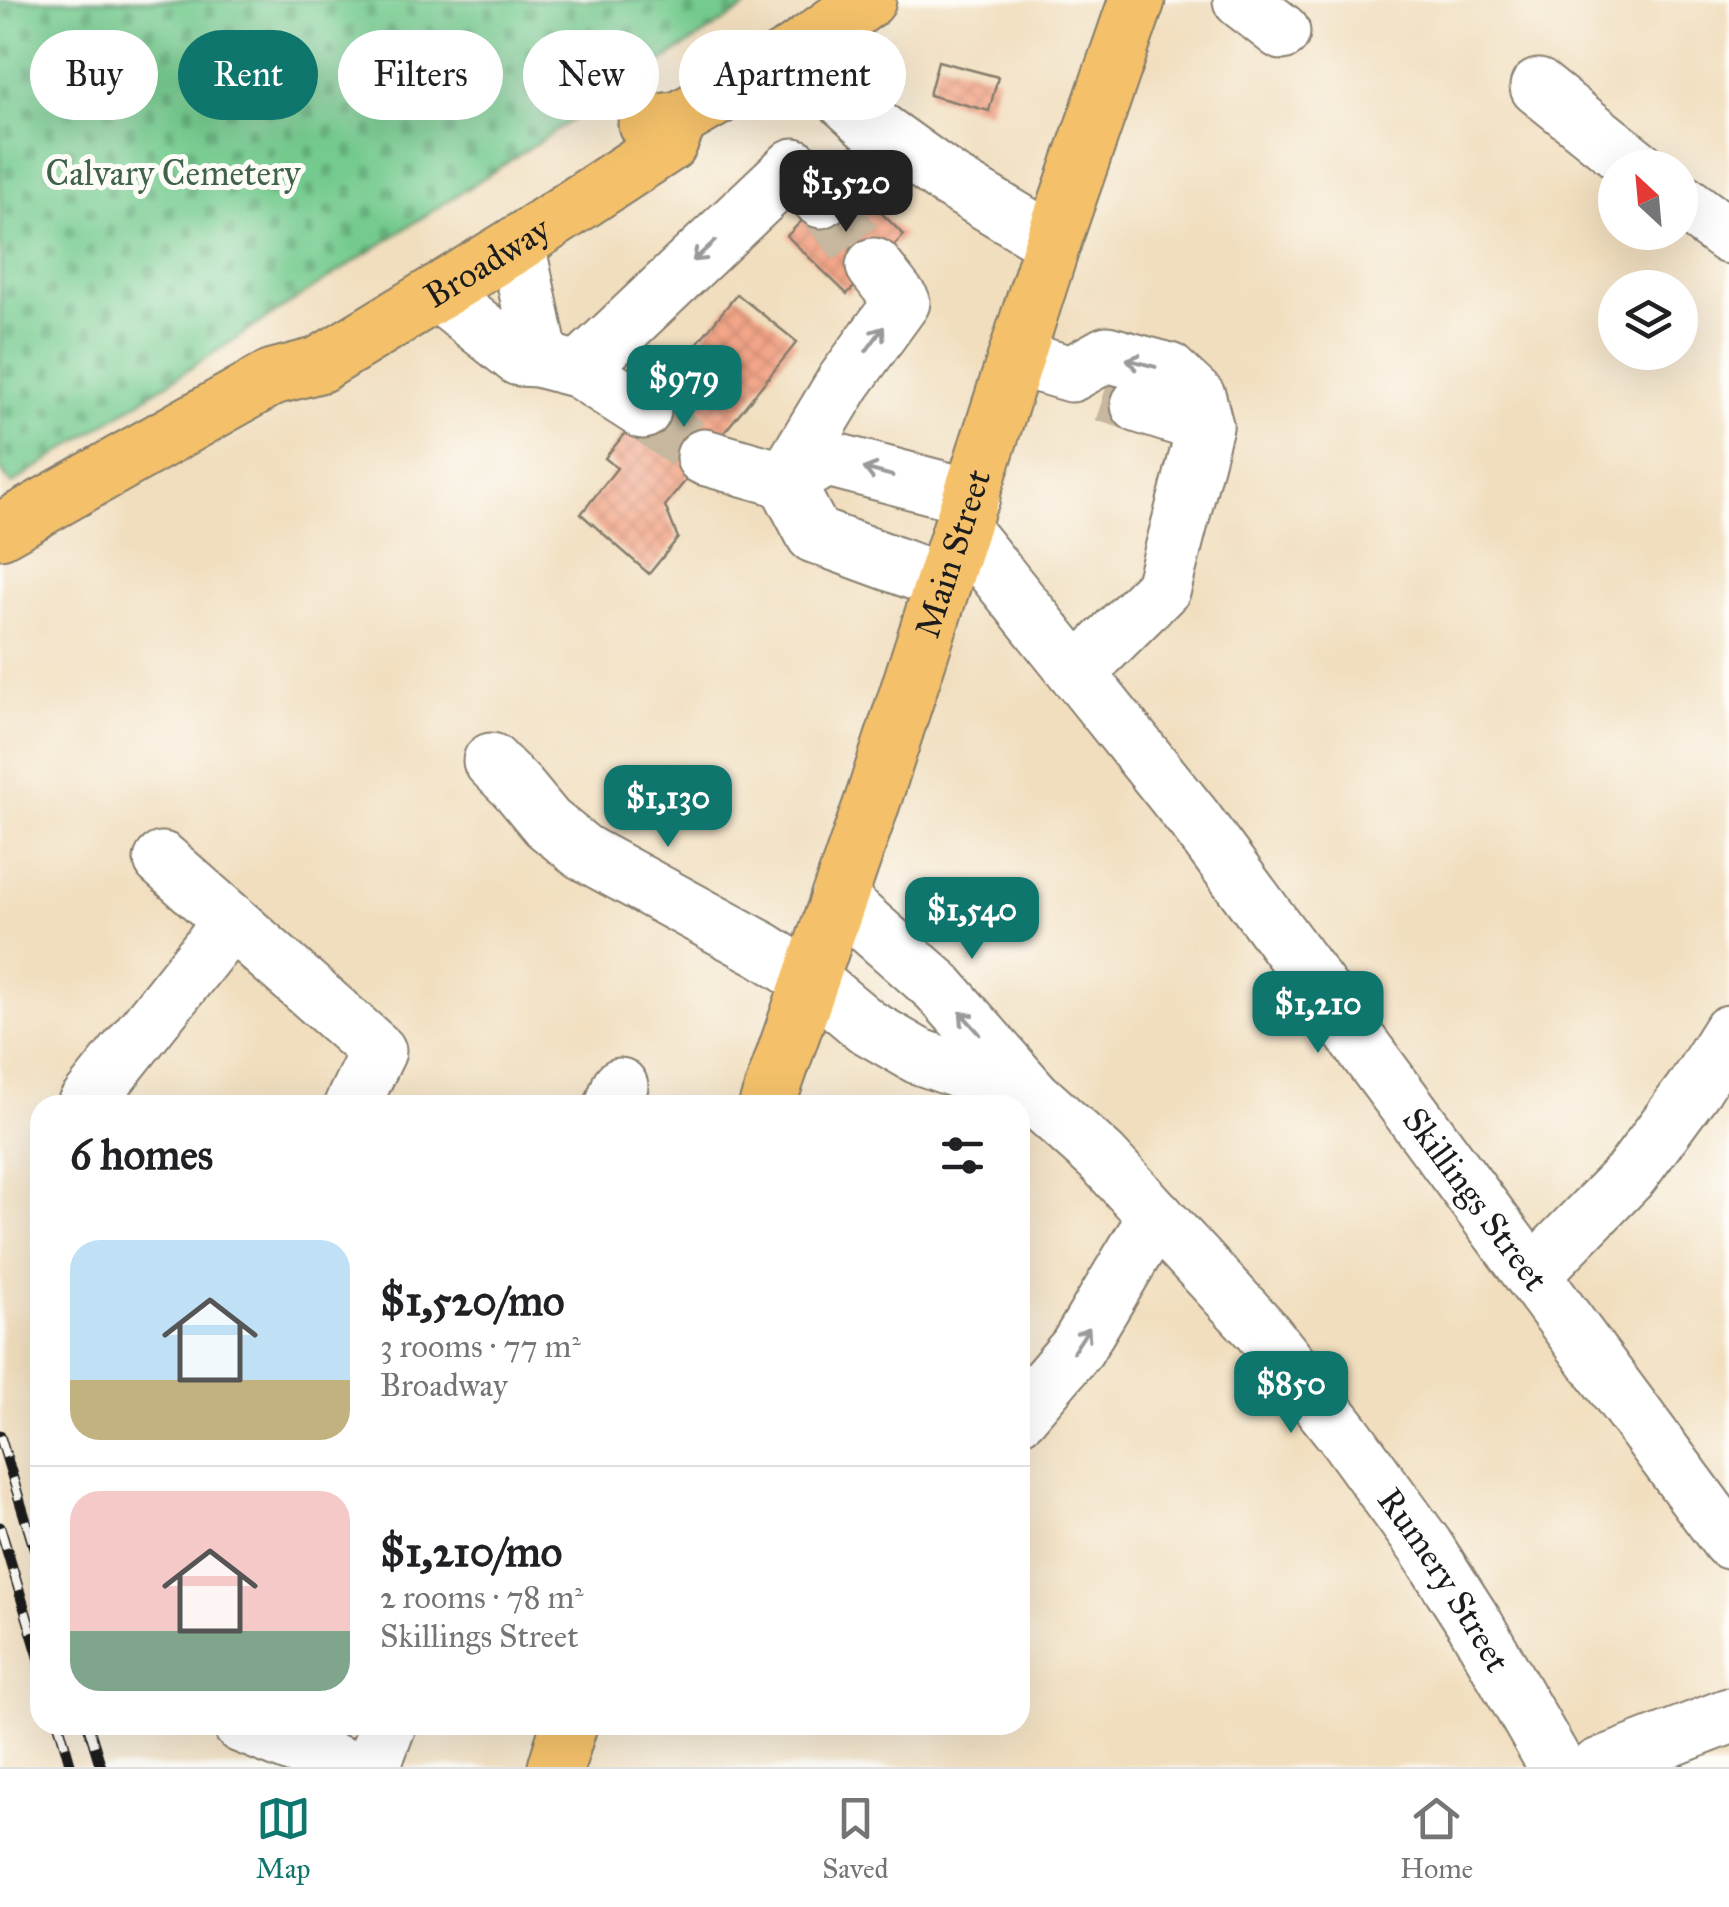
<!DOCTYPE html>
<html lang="en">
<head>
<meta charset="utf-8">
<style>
  :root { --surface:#fff; --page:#f2f2f2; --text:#202124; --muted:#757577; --line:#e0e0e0; --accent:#0f766e }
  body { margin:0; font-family:"IM FELL Great Primer",serif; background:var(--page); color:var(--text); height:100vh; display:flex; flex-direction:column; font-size:38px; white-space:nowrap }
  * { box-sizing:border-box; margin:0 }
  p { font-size:32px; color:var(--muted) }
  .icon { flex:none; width:55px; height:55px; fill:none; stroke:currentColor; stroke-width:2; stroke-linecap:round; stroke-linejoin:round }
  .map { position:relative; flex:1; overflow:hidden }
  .panel { position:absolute; left:30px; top:1095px; width:1000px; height:640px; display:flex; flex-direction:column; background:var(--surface); border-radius:30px; box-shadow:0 10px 40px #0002 }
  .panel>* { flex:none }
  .banner { position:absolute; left:30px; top:30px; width:1000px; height:90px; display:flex; gap:20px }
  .needle { width:65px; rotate:334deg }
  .tools { position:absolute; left:1598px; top:150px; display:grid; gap:20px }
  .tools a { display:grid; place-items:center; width:100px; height:100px; border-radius:50%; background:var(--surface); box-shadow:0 10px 40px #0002; font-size:50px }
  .price { position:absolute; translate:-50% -85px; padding:0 22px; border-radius:20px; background:var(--accent); color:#fff; font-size:32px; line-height:65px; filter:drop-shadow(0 2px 5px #0008) }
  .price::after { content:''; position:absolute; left:50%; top:60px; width:30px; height:22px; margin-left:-15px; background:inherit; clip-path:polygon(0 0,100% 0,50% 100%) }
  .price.active { background:#222; color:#fff }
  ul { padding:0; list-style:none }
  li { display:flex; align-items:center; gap:30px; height:250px; padding:0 40px }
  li+li { border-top:2px solid var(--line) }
  li span { display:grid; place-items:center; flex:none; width:280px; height:200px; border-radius:30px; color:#555 }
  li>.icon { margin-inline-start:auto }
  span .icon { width:120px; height:120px; fill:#fffc; stroke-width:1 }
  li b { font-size:42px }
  h2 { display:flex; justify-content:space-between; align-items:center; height:120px; padding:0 40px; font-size:42px }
  .pill { padding:0 35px; border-radius:45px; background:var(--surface); box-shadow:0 10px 40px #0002; font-size:35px; line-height:90px }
  .pill.active { background:var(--accent); color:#fff }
  .dock { display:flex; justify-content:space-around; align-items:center; height:140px; border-top:2px solid var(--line); background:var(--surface); font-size:28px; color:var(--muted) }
  .dock a { display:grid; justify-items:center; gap:5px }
  .dock .active { color:var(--accent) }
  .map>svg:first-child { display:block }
  .cemetery { fill:url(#cemetery-stones); stroke:#487456; stroke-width:2.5 }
  .building { fill:url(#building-cross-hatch) }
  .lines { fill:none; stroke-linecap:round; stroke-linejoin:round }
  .minor-tunnel { stroke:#c6b79e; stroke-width:55; stroke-dasharray:55 28; stroke-linecap:butt }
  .minor-casing { stroke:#867d6d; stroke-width:59 }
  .major-casing { stroke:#867d6d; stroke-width:59 }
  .minor { stroke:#fff; stroke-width:55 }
  .major { stroke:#f4c16b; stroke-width:55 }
  .rail-casing { stroke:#1c1c1c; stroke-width:11 }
  .rail { stroke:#fdfcf7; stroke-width:8; stroke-dasharray:22; stroke-linecap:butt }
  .oneway { stroke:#999 }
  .labels { text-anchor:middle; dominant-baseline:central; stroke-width:10; stroke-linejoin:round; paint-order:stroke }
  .park-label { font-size:35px; fill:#3f624a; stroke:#fdfcf7 }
  .street-label { font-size:35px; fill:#1c1c1c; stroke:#fdfcf7 }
</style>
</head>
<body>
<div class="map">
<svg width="1729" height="1767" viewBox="0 0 1729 1767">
  <defs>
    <pattern id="cemetery-stones" width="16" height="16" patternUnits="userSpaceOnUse" patternTransform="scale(2.5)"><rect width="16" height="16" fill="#74cb8f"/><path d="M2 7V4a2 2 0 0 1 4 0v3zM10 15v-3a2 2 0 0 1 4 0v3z" fill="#64ae7b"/></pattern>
    <pattern id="building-cross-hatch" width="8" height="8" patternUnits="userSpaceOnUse" patternTransform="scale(2.5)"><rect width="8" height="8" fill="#f3a688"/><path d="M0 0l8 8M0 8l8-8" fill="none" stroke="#d08e75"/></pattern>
  </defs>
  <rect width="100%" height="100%" fill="#fdfcf7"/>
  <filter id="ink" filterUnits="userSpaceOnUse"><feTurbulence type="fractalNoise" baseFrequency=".01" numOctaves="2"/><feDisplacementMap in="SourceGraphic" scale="20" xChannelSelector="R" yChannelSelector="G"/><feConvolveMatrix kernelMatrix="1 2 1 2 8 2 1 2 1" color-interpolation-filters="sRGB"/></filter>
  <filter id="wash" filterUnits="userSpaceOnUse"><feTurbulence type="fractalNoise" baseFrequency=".0048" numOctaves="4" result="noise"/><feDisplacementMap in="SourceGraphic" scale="40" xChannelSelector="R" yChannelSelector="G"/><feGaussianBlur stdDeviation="2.25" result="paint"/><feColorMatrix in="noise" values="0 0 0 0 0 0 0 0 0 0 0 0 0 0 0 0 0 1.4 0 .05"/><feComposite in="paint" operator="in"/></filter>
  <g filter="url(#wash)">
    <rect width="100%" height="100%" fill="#f1debe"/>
    <path class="cemetery" d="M 0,0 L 757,0 L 12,484 L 0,469 Z"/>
    <g id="blocks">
      <path class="building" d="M 938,61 L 998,77 L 989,111 L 929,95 Z
        M 844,177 L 904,235 L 847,294 L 787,236 Z
        M 737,294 L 797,342 L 665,506 L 678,538 L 649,574 L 581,514 L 617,468 L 605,458 Z"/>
    </g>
  </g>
  <g filter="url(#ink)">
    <use href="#blocks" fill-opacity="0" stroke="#867d6d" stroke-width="2.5"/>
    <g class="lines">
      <path class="minor-tunnel" d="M 821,200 L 874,266
        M 1104,394 L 1139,405
        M 643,411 L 704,457"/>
      <g class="minor-casing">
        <g id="minor">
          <path d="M 1241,0 L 1282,32"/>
          <path d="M 793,54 L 871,124 L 949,180 L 1053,242"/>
          <path d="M 1538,87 L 1639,168"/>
          <path d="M 1680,200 L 1729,236"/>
          <path d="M 437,293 L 519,358 L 537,359 L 538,344 L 517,244"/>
          <path d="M 1016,358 L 1071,374 L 1107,354 L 1169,371 L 1198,398 L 1205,426 L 1163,588 L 1077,673"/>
          <path d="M 545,361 L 579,370 L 643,411"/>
          <path d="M 579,370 L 794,166 L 821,200"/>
          <path d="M 1139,405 L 1205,426"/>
          <path d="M 704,457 L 785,480 L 844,382 L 902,302 L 874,266"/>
          <path id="s1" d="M 961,529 L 1194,819 L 1729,1541"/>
          <path d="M 942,582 L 814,535 L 785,480 L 828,459 L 972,497"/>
          <path d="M 491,761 L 518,788 L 547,823 L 583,852 L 763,950 L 812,981 L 866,1026 L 918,1056 L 1031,1096"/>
          <path d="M 162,860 L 378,1051 L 352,1105"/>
          <path id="s2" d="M 838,899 L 938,987 L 1034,1097 L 1102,1158 L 1260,1329 L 1343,1433 L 1425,1546 L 1475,1624 L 1557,1767"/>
          <path d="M 85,1105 L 231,921"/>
          <path d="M 613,1105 L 620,1086"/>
          <path d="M 1532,1275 L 1631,1174 L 1695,1087 L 1729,1033"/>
          <path d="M 1020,1415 L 1077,1348 L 1156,1216"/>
          <path d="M 241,1725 L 347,1767"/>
          <path d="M 372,1767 L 388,1725"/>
          <path d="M 1598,1767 L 1729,1716"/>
        </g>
      </g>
      <g class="major-casing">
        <g id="major">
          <path d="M 646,124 L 680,119 L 793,54 L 868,0"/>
          <path id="s3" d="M 0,531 L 273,377 L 319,365 L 517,244 L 669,144 L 680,119"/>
          <path id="s4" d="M 767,1105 L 875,794 L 1053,242 L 1137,0"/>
          <path d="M 556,1767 L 569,1725"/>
        </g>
      </g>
      <use href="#minor" class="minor"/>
      <use href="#major" class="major"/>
      <g class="rail-casing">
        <path id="rail" d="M 0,1436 L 40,1567
          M 0,1527 L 40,1660
          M 59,1725 L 71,1767
          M 88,1725 L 101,1767"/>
      </g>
      <use href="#rail" class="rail"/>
    </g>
    <defs><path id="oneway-shaft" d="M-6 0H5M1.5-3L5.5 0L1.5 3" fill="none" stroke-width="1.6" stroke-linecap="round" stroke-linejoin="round" transform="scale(2.5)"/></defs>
    <g class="oneway">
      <use href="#oneway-shaft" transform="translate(704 251) rotate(137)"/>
      <use href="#oneway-shaft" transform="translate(875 339) rotate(-54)"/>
      <use href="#oneway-shaft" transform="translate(1141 363) rotate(-165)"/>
      <use href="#oneway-shaft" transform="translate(878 472) rotate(-165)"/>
      <use href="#oneway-shaft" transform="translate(970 1023) rotate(-132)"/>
      <use href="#oneway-shaft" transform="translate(1081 1340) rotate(-57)"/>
    </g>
  </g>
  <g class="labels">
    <g class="park-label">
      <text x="173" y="173">Calvary Cemetery</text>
    </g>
    <g class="street-label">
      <text stroke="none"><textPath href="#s3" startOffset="558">Broadway</textPath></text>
      <text stroke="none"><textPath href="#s4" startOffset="582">Main Street</textPath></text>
      <text stroke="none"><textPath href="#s1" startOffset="845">Skillings Street</textPath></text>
      <text stroke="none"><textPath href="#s2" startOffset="915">Rumery Street</textPath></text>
    </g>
  </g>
</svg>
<div class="tools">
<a><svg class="needle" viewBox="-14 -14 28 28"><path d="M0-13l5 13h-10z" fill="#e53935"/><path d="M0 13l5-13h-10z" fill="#757577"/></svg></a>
<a><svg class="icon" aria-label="layers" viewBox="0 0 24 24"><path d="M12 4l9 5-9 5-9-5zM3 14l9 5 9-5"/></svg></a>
</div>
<b class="price active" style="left:846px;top:235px">$1,520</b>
<b class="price" style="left:684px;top:430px">$979</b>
<b class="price" style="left:668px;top:850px">$1,130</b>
<b class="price" style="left:972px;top:962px">$1,540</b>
<b class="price" style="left:1318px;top:1056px">$1,210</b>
<b class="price" style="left:1291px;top:1436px">$850</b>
<div class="banner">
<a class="pill">Buy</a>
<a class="pill active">Rent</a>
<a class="pill">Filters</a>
<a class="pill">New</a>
<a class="pill">Apartment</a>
</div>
<section class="panel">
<h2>6 homes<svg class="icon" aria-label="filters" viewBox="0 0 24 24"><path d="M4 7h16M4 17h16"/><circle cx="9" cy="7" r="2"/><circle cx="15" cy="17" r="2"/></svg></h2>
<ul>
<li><span style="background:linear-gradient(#bfe0f5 70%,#c2b280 0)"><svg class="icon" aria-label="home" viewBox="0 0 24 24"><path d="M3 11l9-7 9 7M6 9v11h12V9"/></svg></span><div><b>$1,520/mo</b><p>3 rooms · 77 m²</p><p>Broadway</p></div></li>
<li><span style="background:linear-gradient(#f6c9c9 70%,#7fa58c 0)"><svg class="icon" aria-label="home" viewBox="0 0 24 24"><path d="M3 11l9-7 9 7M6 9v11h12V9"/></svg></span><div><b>$1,210/mo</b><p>2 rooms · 78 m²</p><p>Skillings Street</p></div></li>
</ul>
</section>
</div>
<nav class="dock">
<a class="active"><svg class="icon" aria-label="map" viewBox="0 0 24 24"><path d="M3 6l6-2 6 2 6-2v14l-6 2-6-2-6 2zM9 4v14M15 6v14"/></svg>Map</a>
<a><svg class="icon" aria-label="saved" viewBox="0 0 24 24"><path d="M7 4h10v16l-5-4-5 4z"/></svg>Saved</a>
<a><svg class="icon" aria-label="home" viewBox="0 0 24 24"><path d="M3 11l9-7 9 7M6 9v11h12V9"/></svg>Home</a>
</nav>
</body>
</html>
